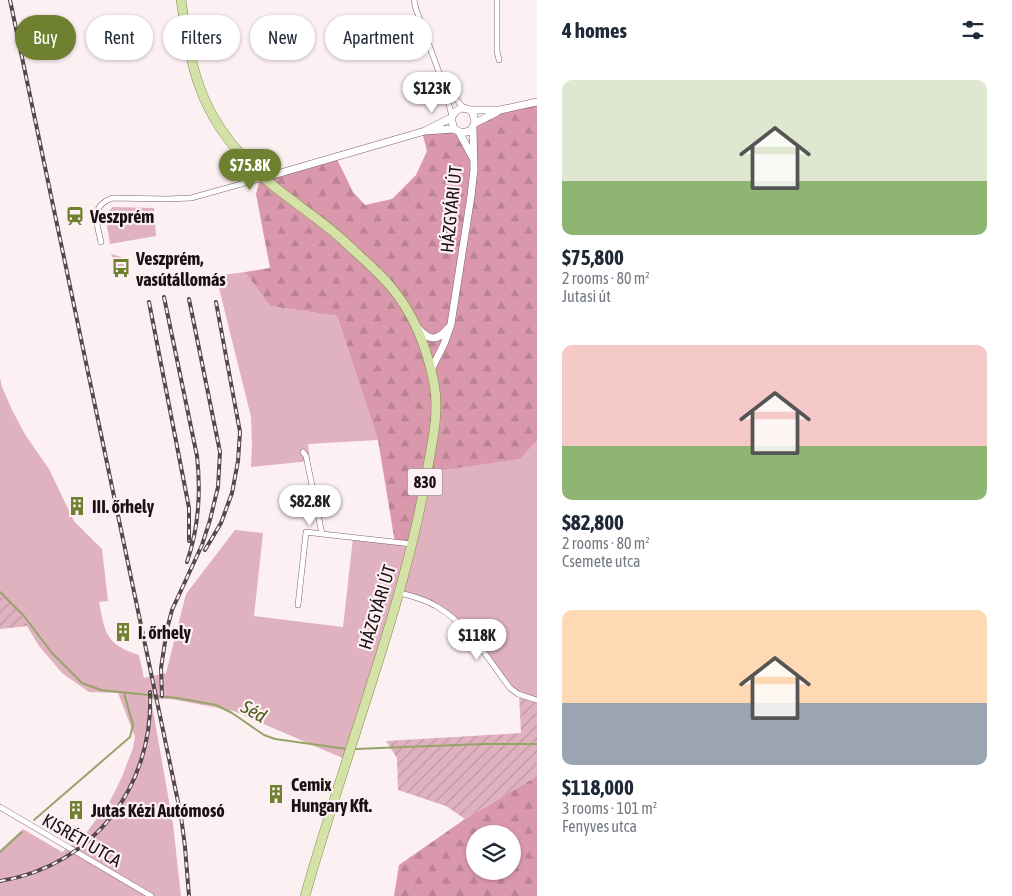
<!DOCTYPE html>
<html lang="en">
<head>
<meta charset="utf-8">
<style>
  :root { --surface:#fff; --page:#f6f6f7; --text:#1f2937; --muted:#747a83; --accent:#6f8030 }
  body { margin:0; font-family:"Asap Condensed",sans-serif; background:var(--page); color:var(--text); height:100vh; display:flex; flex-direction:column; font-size:19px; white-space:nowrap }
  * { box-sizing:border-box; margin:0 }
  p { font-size:16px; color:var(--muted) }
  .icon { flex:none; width:28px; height:28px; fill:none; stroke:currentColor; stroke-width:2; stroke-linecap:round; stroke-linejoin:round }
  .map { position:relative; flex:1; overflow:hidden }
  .side { display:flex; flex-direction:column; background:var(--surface); width:475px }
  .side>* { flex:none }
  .banner { position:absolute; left:15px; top:15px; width:446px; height:45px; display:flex; gap:10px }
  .controls { position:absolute; left:466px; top:825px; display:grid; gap:10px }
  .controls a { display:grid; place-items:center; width:55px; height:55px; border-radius:50%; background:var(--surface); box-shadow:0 1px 4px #0004; font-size:25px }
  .price { position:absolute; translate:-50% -42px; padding:0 11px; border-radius:18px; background:#fff; color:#222; font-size:16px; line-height:32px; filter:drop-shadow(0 1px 2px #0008) }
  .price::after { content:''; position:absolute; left:50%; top:30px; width:15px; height:11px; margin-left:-8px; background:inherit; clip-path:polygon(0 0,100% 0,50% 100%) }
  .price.current { background:var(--accent); color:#fff }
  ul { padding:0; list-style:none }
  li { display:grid; align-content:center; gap:10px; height:265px; padding:0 25px }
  li span { display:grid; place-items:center; height:155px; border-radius:10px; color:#555 }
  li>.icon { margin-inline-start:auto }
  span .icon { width:90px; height:90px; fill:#fffc; stroke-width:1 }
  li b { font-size:21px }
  h2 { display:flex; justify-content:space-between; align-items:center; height:60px; padding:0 25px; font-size:21px }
  .chip { padding:0 18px; border-radius:22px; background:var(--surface); box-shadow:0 1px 4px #0004; font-size:18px; line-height:45px }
  .chip.current { background:var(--accent); color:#fff }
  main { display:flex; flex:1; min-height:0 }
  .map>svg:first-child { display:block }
  .green { fill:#e0b1bf }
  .forest { fill:url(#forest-firs); fill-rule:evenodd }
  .garden { fill:url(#garden-furrows) }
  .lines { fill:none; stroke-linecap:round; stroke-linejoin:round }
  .stream { stroke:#95a569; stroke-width:2 }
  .minor-casing { stroke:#7f626a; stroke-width:6 }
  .tertiary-casing { stroke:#7f626a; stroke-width:8 }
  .primary-casing { stroke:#808c4e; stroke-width:10 }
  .minor { stroke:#fff; stroke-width:5 }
  .tertiary { stroke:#fff; stroke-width:7 }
  .primary { stroke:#d4e2a7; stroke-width:9 }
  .rail-casing { stroke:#54484b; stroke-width:4 }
  .rail { stroke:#fdf0f3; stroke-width:2; stroke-dasharray:5.5; stroke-linecap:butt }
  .labels { text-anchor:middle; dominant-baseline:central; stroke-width:4.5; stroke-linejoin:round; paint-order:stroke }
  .shield { fill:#fdf0f3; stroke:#5f5356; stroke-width:1 }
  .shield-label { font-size:16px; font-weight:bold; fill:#1b1013 }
  .street-label { font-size:18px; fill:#1b1013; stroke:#fdf0f3 }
  .poi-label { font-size:18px; font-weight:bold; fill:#1b1013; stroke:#fdf0f3; text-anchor:start }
  .water-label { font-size:19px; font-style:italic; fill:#4d5b19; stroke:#fdf0f3 }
</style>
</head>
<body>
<main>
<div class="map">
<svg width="537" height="896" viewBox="0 0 537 896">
  <defs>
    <pattern id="forest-firs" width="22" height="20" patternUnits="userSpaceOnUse" patternTransform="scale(1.25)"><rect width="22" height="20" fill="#da98ac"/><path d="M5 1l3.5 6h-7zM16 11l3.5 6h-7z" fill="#ba8293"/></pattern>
    <pattern id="garden-furrows" width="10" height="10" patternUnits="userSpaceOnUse" patternTransform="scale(1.25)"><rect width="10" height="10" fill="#e0b1bf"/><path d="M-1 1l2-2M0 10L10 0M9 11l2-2" fill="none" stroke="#c097a3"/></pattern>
  </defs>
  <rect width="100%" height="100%" fill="#fdf0f3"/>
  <path class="green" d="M 113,207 L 154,208 L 156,236 L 110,244 L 105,214 Z
    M 172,253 L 167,260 L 138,265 L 137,259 Z
    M 111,254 L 122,257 L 124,266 L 118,266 L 115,264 Z
    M 245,272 L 270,306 L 337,316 L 378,440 L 308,444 L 310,461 L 251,467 L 252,445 L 251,417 L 216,276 Z
    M 0,378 L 2,387 L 12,410 L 26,436 L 49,469 L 74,521 L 102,549 L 108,601 L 99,602 C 105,633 106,645 139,655 L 144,678 L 166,673 L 186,594 L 235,530 L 263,533 L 254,616 L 343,627 L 353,538 L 411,544 L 428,471 L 520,459 L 537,441 L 537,696 L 519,693 L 515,691 L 466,629 L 438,605 L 400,592 L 347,760 L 234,711 L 171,699 L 151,699 L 173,824 L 181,896 L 0,896 L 0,850 L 23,829 L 62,852 L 83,837 L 110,801 L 122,777 L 133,748 L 135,737 L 118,693 L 89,692 L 62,673 L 39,646 L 13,603 L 0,595 Z"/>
  <path class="forest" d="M 537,101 L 537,441 L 520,459 L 428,472 L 411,544 L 395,543 L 378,440 L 337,316 L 270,306 L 245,272 L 270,268 L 256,194 L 259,183 L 264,176 L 335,155 L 353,192 L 365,205 L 392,199 L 416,175 L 427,151 L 422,132 L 454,130 L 471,155 L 476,124 L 506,108 Z
    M 537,776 L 537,896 L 394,896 L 399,865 L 465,819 ZM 475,834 L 512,834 L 512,871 L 475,871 Z"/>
  <path class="garden" d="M 0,595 L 13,603 L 28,626 L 0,629 Z
    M 519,693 L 537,696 L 537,776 L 465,819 L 446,806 L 398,790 L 397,758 L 386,741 L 521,733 Z"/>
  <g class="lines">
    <path class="stream" d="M 0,592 L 24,616 L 52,653 L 82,683 L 101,690 L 177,698 L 216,705 L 232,713 L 264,735 L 275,739 L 347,749
      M 355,749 L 483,744 L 537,744
      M 34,820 L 130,737 L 133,725 L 124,693
      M 0,852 L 22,832"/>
    <g class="minor-casing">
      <path id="minor" d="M 414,0 L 416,9 L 444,86 L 452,116
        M 497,0 L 497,51 L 499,60
        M 444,86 L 464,108
        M 101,242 C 97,223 89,207 112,198 L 167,199 L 191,198 L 263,178
        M 303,452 L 306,456 L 322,534 L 412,544
        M 400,593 C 412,596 425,599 436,606 C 468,624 488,659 510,688 L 518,694 L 537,700
        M 298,605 L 306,532 L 322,534
        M 0,807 L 151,896"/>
    </g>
    <g class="tertiary-casing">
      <path id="tertiary" d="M 470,110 L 500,110 L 537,102
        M 475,123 L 497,112
        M 425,131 L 454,129
        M 459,132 L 473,158
        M 263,178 L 425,131 L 451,118 L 455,112 L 461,108 L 468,109 L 473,113 L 475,123 L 470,131 L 462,133 L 454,129 L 451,118
        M 419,329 C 429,341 438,341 448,328
        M 431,370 L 444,344 L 451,324 L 471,196 L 474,169 L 473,129"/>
    </g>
    <g class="primary-casing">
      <path id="primary" d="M 181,0 C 191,68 199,113 250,164 C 255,169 259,174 264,178 C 289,200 319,218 344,241 C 359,256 377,270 391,287 C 414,314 427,348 434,383 C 440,414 431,447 426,478 C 413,550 392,619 370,688 C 348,757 325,826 305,896"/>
    </g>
    <use href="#minor" class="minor"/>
    <use href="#tertiary" class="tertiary"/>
    <use href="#primary" class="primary"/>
    <g class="rail-casing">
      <path id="rail" d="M 10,0 L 181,816 L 185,847 L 189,896
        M 164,297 L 197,456 C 201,492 199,527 187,562
        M 149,302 L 189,508 L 189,541
        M 205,550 L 221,523 L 232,493 L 238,461 L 240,432 L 216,302
        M 162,696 L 161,668 L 167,629 L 172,610 L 202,545 L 210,520 L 218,487 L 220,452 L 189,299
        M 0,881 C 94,866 154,786 150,692"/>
    </g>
    <use href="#rail" class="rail"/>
  </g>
  <defs>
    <g id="station-bare" transform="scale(1.5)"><path d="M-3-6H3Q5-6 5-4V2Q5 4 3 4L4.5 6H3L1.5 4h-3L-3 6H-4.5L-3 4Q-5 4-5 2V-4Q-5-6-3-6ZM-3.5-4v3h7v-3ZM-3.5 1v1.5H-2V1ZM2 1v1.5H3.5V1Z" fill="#6f8030" stroke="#fdf0f3" stroke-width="2.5" paint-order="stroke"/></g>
    <g id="bus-bare" transform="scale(1.5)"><path d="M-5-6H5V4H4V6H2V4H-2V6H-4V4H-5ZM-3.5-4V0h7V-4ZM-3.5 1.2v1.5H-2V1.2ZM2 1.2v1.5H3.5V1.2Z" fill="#6f8030" stroke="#fdf0f3" stroke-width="2.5" paint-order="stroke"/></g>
    <g id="building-bare" transform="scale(1.5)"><path d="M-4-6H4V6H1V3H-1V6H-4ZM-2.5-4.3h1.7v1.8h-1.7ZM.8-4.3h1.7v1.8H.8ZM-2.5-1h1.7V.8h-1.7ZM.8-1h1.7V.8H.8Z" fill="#6f8030" stroke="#fdf0f3" stroke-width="2.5" paint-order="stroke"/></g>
  </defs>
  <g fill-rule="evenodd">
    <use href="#station-bare" x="75" y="216"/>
    <use href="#bus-bare" x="121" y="268"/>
    <use href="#building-bare" x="77" y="506"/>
    <use href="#building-bare" x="123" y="632"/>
    <use href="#building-bare" x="276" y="794"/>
    <use href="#building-bare" x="76" y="810"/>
  </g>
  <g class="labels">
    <rect class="shield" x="407.5" y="468.5" width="35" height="27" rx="4"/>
    <g class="shield-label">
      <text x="425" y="482">830</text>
    </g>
    <g class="street-label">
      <text transform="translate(451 209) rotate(-84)">HÁZGYÁRI ÚT</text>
      <text transform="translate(377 607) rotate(-73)">HÁZGYÁRI ÚT</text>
      <text transform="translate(82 840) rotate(30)">KISRÉTI UTCA</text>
    </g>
    <g class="poi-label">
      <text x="90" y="216">Veszprém</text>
      <text x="136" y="258">Veszprém,<tspan x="136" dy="21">vasútállomás</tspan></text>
      <text x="92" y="506">III. őrhely</text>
      <text x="138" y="632">I. őrhely</text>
      <text x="291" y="784">Cemix<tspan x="291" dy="21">Hungary Kft.</tspan></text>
      <text x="91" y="810">Jutas Kézi Autómosó</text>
    </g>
    <g class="water-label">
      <text transform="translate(254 711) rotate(30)">Séd</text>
    </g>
  </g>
</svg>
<div class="controls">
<a><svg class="icon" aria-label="layers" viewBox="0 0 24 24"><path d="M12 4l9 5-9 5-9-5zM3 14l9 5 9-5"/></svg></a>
</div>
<b class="price" style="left:432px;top:114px">$123K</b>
<b class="price current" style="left:250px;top:191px">$75.8K</b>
<b class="price" style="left:310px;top:527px">$82.8K</b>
<b class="price" style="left:477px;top:661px">$118K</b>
<div class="banner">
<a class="chip current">Buy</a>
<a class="chip">Rent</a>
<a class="chip">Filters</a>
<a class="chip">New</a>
<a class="chip">Apartment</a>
</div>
</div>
<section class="side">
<h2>4 homes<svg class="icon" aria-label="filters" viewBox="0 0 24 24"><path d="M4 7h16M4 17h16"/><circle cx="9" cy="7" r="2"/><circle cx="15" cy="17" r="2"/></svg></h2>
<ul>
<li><span style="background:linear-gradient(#dfe7d0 65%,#8fb573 0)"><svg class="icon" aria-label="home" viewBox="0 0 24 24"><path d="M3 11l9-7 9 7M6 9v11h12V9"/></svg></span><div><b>$75,800</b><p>2 rooms · 80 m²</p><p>Jutasi út</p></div></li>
<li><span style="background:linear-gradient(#f6c9c9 65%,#8fb573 0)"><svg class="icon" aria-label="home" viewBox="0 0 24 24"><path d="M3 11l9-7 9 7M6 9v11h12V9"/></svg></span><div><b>$82,800</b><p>2 rooms · 80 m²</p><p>Csemete utca</p></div></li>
<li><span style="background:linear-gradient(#ffd9b3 60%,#9aa5b1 0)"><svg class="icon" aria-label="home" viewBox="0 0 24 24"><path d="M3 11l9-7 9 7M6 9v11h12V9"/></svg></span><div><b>$118,000</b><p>3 rooms · 101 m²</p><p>Fenyves utca</p></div></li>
</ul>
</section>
</main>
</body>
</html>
